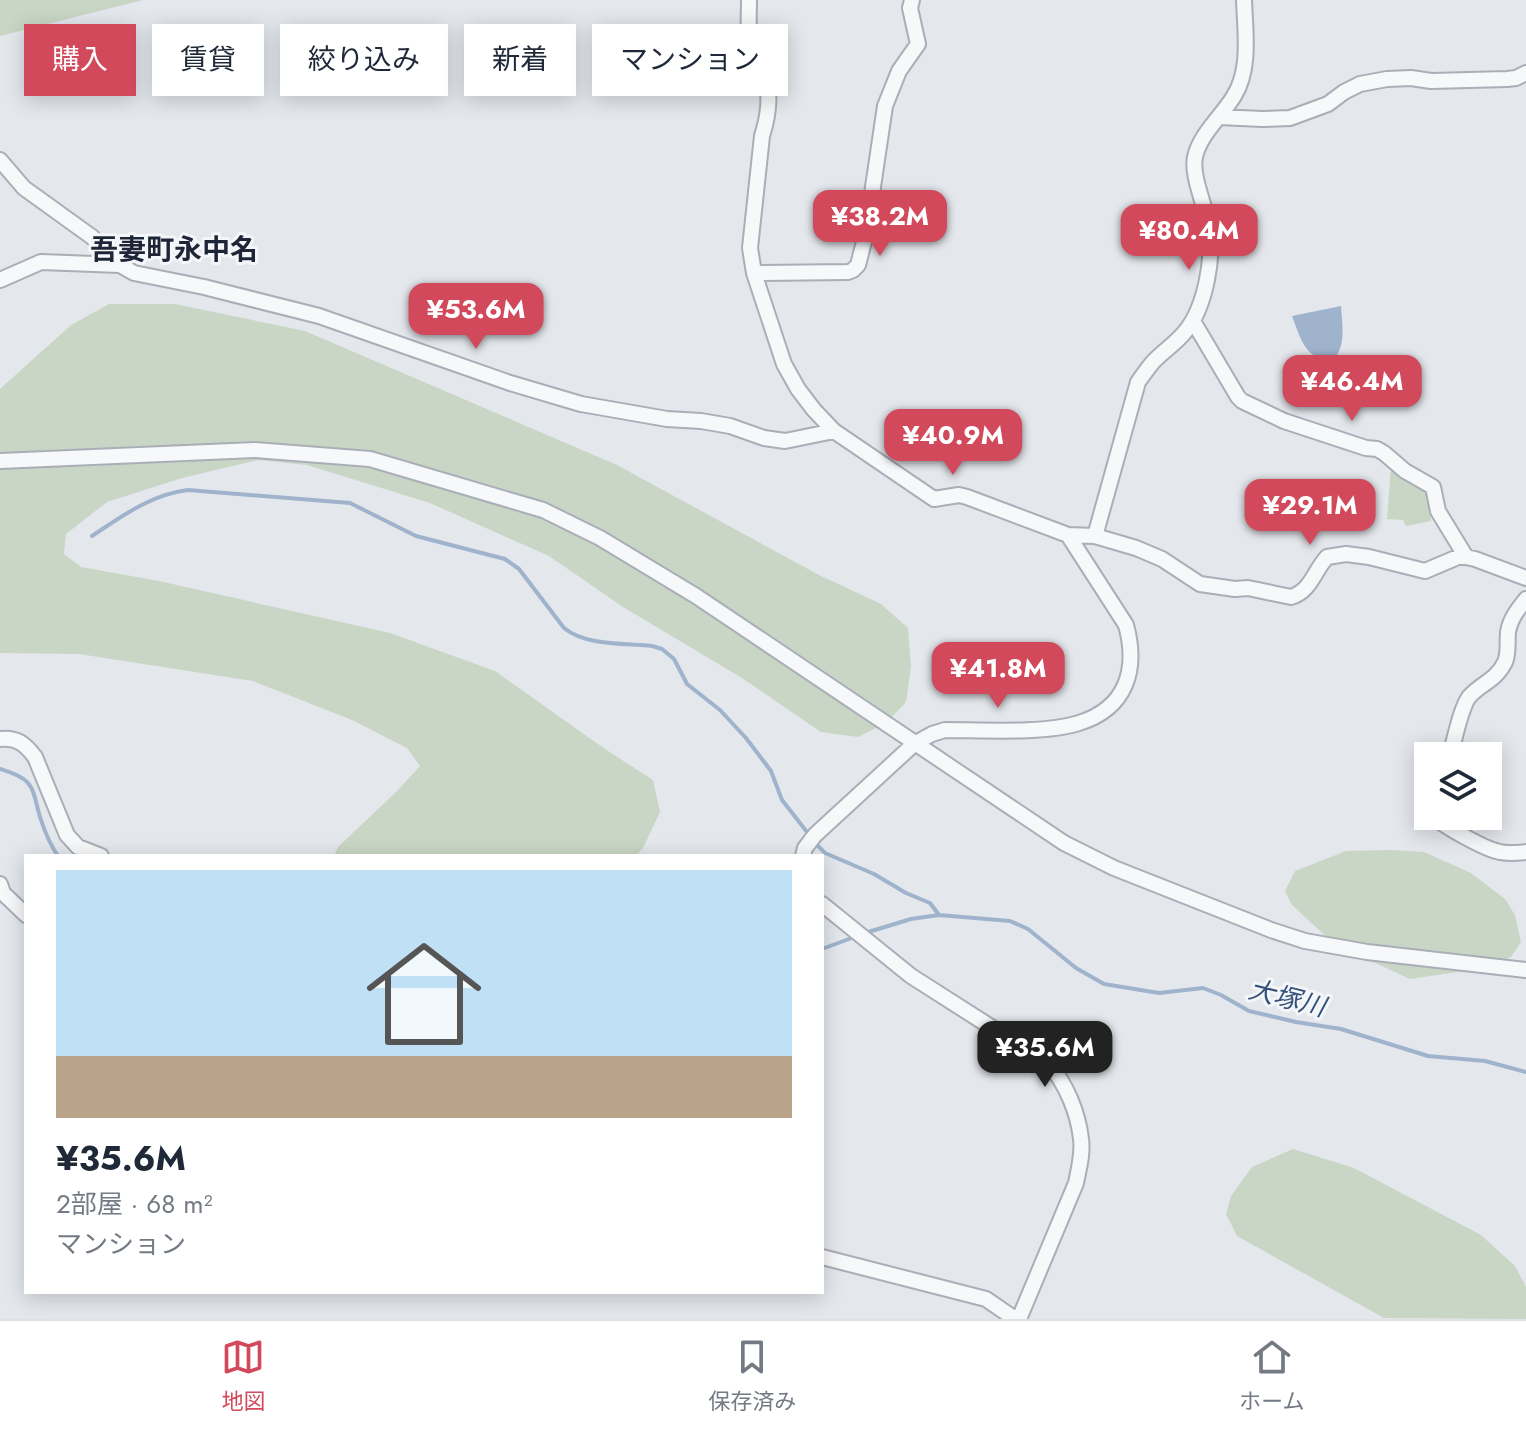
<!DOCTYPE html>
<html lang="ja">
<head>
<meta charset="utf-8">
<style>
  :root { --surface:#fff; --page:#f6f6f7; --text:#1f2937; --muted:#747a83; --line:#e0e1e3; --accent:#d1495b }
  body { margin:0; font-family:Jost,"Noto Sans JP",sans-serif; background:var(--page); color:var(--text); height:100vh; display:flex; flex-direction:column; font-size:30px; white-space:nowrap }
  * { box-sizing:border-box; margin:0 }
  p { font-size:26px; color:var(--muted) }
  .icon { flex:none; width:44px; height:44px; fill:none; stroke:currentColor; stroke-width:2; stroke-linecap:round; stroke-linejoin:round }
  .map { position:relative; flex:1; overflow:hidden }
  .details { position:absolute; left:24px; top:854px; width:800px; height:440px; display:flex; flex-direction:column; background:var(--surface); border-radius:0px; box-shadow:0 4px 20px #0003 }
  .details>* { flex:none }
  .banner { position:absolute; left:24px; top:24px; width:800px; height:72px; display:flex; gap:16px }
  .tools { position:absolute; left:1414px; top:742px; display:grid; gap:16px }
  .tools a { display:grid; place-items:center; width:88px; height:88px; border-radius:0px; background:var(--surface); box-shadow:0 4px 20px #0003; font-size:40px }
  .price { position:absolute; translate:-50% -68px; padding:0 18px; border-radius:16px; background:var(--accent); color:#fff; font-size:26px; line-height:52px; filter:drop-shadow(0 2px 4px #0008) }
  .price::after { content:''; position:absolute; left:50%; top:48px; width:24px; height:18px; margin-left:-12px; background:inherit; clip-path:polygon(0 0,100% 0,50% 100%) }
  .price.active { background:#222; color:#fff }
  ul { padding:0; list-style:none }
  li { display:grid; align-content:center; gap:16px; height:424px; padding:0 32px }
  li span { display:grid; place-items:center; height:248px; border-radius:0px; color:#555 }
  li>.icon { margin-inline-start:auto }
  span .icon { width:144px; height:144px; fill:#fffc; stroke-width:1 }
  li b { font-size:34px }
  .tag { padding:0 28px; border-radius:0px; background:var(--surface); box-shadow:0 4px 20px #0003; font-size:28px; line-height:72px }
  .tag.active { background:var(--accent); color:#fff }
  .tabs { display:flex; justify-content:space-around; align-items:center; height:112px; border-top:2px solid var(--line); background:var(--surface); font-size:22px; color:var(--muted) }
  .tabs a { display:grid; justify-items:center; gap:4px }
  .tabs .active { color:var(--accent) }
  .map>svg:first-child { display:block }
  .green { fill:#c9d6c5 }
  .water { fill:#9fb4cc }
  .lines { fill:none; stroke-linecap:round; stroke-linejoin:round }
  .stream { stroke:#9fb4cc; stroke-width:4 }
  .street-casing { stroke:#a9aeb7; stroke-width:18 }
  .street { stroke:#f7f8fa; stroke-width:14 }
  .labels { text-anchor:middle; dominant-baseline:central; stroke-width:6; stroke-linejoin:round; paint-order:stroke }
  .water-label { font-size:26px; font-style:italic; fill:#34527a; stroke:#f4f6f9 }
  .quarter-label { font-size:28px; font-weight:bold; fill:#1d2536; stroke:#f4f6f9 }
</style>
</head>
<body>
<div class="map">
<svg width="1526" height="1319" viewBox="0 0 1526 1319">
  <rect width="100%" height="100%" fill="#e4e7ec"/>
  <path class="green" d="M 0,0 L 143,0 L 0,36 Z
    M 109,304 L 175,304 L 305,331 L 617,465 L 819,575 L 881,604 L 908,628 L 911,666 L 906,702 L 886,723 L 858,737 L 821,732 L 742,678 L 623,607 L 549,556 L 430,503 L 307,465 L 258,460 L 182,478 L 107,502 L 66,534 L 64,554 L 81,567 L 159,581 L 390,633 L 495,671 L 605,749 L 653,780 L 660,812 L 643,848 L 636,856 L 334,856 L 338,847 L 396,792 L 420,766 L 407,748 L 352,720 L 253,681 L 79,654 L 0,653 L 0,389 L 71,325 Z
    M 1391,466 L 1424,488 L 1428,494 L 1431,521 L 1406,526 L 1403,520 L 1387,519 Z
    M 1391,850 L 1424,852 L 1471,873 L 1505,899 L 1515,915 L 1521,942 L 1511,957 L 1485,968 L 1410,979 L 1334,944 L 1292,905 L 1285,891 L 1295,871 L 1346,851 Z
    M 1293,1149 L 1354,1168 L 1481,1235 L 1515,1266 L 1526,1287 L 1526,1319 L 1384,1318 L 1237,1236 L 1226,1214 L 1231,1196 L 1252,1167 Z"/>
  <path class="water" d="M 1341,306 C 1342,325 1347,347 1332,361 C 1305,360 1300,337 1292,316 Z"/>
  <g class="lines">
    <path class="stream" d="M 92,536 C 122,516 152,494 188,490 L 350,503 L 416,536 L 505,559 L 519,569 L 564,628 C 586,646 625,643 652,646 L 662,649 L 674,659 L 687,684 L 720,710 L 746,738 L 771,771 L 782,800 L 807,832
      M 0,769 C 37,780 31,788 41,820 C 45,832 51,846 58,856
      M 818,846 L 825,853 L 874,874 L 906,893 L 930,903 L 939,915
      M 865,933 L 911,919 L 939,915 L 1010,921 L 1028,929 L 1076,968 L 1104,984 L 1159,993 L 1203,988 L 1221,995 L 1249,1011 L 1296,1022 L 1341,1029 L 1428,1056 L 1485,1061 L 1526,1072
      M 822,949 L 857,936"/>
    <g class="street-casing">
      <path id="street" d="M 749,0 C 749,16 747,35 752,51 C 754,59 760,66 763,73 C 772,92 768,117 762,136 L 750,248 L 754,273
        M 912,0 L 910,8 L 918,44 L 899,71 L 885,106 L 866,234 L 858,265 L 853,270 L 848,272 L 754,273 L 784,364 L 798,389 L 814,410 L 834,431 L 934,499 L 959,495 L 967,497 L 1068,535 L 1095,536 L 1136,548 L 1162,559 L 1200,584 L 1235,589 L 1248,588 L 1291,597 C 1311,591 1314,571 1327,557 L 1346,554 L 1369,557 L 1425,571 L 1458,557 L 1466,557 L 1475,559 L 1526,578
        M 1219,117 L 1262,119 L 1290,118 L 1328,104 L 1344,92 L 1360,84 L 1387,79 L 1411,78 L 1431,81 L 1507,79 L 1516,78 L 1526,73
        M 0,160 L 24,188 L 92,237 L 120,265 L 134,273 L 204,287 L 319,316 L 510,383 L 581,404 L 667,419 L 701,421 L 730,426 L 764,438 L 785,441 L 834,431
        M 0,280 L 41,262 L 120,265
        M 1193,321 L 1238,397 L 1242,401 L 1284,421 L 1366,448 L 1377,449 L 1384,453 L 1405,471 L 1433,487 L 1438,511 L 1466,557
        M 0,461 L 255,450 L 370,459 L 543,510 L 600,538 L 696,596 L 1064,843 L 1114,868 L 1271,930 L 1305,941 L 1367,952 L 1526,970
        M 1095,536 L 1138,382 C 1143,375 1148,368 1153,362 C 1162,352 1175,344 1184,333 C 1206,308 1215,254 1208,223 C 1205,205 1191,175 1195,157 C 1200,134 1222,116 1234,96 C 1251,69 1245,31 1244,0
        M 0,739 C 17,737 25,744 35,757 L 67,835 L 78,847 L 101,856
        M 1450,756 C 1454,742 1461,707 1469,697 C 1481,683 1496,681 1505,662 C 1509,653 1507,642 1508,632 C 1510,619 1518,609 1526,599
        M 1433,816 C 1444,826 1484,849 1500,852 C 1509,854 1517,853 1526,852
        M 803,856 L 805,848 L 815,835 L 914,744 L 932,734 L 945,730 C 983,730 1044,734 1079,723 C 1127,708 1138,669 1126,625 L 1068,535
        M 0,884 L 3,893 L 26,915
        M 822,904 L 911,976 L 1049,1064 C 1066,1084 1078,1112 1081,1139 C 1083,1153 1079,1168 1076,1183 L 1019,1319
        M 822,1257 L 986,1299 L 1015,1319"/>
    </g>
    <use href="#street" class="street"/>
  </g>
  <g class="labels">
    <g class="water-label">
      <text transform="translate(1287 998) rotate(14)">大塚川</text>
    </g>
    <g class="quarter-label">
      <text x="174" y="249">吾妻町永中名</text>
    </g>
  </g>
</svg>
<div class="tools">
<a><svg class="icon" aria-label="layers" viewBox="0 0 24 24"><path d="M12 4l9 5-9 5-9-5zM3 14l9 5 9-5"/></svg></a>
</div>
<b class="price" style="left:880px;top:258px">¥38.2M</b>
<b class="price" style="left:1189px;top:272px">¥80.4M</b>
<b class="price" style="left:476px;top:351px">¥53.6M</b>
<b class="price" style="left:1352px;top:423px">¥46.4M</b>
<b class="price" style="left:953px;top:477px">¥40.9M</b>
<b class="price" style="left:1310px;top:547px">¥29.1M</b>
<b class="price" style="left:998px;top:710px">¥41.8M</b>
<b class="price active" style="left:1045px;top:1089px">¥35.6M</b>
<div class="banner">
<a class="tag active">購入</a>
<a class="tag">賃貸</a>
<a class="tag">絞り込み</a>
<a class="tag">新着</a>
<a class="tag">マンション</a>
</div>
<section class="details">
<ul>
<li><span style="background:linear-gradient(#bfe0f5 75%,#b9a48a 0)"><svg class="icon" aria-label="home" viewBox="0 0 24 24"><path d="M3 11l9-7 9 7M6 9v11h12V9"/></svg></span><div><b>¥35.6M</b><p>2部屋 · 68 m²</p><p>マンション</p></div></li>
</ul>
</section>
</div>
<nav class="tabs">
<a class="active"><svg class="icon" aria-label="map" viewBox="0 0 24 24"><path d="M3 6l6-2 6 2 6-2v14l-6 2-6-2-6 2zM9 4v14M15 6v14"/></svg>地図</a>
<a><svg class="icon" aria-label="saved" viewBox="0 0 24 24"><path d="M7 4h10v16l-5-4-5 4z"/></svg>保存済み</a>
<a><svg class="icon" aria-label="home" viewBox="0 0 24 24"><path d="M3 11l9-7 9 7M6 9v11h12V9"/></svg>ホーム</a>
</nav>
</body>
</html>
